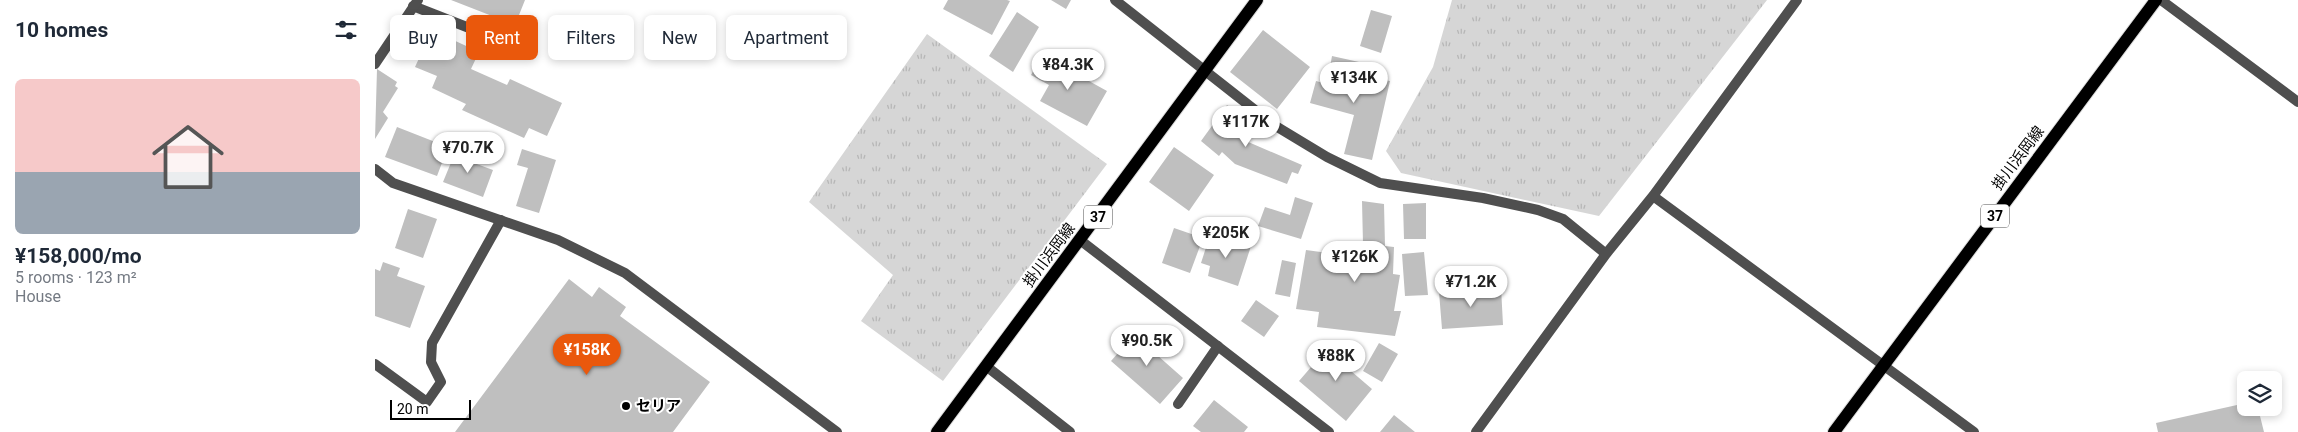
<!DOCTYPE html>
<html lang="en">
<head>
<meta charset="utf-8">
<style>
  :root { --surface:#fff; --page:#f2f2f3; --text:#1f2937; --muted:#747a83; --accent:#ea580c }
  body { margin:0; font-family:Roboto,"Noto Sans JP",sans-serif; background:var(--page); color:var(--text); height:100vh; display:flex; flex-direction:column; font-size:19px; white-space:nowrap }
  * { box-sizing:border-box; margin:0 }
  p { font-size:16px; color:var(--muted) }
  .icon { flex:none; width:28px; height:28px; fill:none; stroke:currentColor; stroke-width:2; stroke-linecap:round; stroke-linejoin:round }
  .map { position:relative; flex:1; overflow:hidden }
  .side { display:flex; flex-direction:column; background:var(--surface); width:375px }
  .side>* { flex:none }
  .hud { position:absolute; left:15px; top:15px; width:475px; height:45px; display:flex; gap:10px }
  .buttons { position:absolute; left:1862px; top:371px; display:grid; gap:10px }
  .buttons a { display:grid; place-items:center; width:45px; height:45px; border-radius:8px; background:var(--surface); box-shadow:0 2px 8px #0003; font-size:25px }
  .scale { position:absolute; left:15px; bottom:12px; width:81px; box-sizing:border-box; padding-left:5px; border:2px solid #000; border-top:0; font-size:14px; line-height:18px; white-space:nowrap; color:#000; -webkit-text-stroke:4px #fff; paint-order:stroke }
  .price { position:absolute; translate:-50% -42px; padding:0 11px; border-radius:18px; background:#fff; color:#222; font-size:16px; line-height:32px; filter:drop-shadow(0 1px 2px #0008) }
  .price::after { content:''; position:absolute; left:50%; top:30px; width:15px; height:11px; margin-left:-8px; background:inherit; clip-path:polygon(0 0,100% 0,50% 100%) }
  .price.active { background:var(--accent); color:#fff }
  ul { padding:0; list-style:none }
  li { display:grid; align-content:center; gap:10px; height:265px; padding:0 15px }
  li span { display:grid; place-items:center; height:155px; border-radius:8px; color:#555 }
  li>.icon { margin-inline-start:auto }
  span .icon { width:90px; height:90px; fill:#fffc; stroke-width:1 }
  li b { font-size:21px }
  h2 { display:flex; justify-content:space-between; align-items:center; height:60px; padding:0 15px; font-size:21px }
  .pill { padding:0 18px; border-radius:8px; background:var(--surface); box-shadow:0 2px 8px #0003; font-size:18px; line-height:45px }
  .pill.active { background:var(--accent); color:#fff }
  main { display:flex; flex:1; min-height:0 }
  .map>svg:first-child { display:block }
  .grass { fill:url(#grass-tufts) }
  .building { fill:#bfbfbf }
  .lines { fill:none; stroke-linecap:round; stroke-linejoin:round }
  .primary-casing { stroke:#dbdbdb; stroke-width:14 }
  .service { stroke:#4f4f4f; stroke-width:10 }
  .minor { stroke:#4f4f4f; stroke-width:10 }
  .primary { stroke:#000; stroke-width:12 }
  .poi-dot { fill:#000; stroke:#fff; stroke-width:2 }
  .labels { text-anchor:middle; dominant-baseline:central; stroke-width:4; stroke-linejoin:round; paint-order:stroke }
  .shield { fill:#fff; stroke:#4c4c4c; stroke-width:1 }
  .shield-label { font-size:14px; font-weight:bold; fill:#000 }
  .street-label { font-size:15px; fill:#000; stroke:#fff }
  .poi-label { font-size:15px; font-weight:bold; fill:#000; stroke:#fff; text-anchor:start }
</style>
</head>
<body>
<main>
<section class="side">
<h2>10 homes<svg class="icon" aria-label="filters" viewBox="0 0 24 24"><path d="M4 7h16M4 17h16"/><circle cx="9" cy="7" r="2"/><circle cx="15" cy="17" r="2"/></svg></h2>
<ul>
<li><span style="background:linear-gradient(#f6c9c9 60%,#9aa5b1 0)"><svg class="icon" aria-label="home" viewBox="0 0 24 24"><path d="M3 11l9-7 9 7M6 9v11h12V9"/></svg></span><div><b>¥158,000/mo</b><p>5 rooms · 123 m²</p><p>House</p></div></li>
</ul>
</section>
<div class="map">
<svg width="1923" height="432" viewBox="0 0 1923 432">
  <defs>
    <pattern id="grass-tufts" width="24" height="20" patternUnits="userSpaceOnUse" patternTransform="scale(1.25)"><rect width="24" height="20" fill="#d6d6d6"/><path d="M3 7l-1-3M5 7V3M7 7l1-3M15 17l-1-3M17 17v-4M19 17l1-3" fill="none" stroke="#b6b6b6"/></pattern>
  </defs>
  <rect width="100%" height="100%" fill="#fff"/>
  <path class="grass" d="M 1077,0 L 1392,0 L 1224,216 L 1026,173 L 1011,151 L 1058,67 Z
    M 552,34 L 732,164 L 568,381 L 486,321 L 518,275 L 434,202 Z"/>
  <path class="building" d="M 76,0 L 150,0 L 140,25 Z
    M 573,0 L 632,0 L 635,1 L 617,35 L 568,9 Z
    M 676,0 L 696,0 L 691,9 Z
    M 996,10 L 1017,16 L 1006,53 L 985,46 Z
    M 642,12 L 664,27 L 638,72 L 614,56 Z
    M 57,30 L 104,52 L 96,69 L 132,85 L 135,79 L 187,103 L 172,136 L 154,128 L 149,138 L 87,110 L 91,104 L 57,88 L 62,76 L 40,67 Z
    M 888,30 L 935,67 L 902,109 L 855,72 Z
    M 667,55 L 732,91 L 712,126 L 665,101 L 674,85 L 656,75 Z
    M 957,56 L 984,62 L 981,74 L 1015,81 L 997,160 L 969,154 L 979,115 L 935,103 L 941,81 L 952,84 Z
    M 2,69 L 22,82 L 20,86 L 23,88 L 8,112 L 13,118 L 0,139 Z
    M 852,105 L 878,123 L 872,128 L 877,132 L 871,141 L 927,165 L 923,174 L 917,172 L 912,184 L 860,164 L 847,152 L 844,156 L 826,141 Z
    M 22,127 L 73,147 L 62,176 L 10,157 Z
    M 799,147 L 839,175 L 814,211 L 774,182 Z
    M 82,148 L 101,156 L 99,163 L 118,170 L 108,197 L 68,182 Z
    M 147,149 L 181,160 L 164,213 L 141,206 L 153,168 L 142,165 Z
    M 920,197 L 938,203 L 926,239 L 883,226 L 890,207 L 915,215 Z
    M 987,201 L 1009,204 L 1010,246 L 1019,247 L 1018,274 L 1025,275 L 1019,311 L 1026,311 L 1020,336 L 942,327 L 944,312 L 921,309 L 931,250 L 953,253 L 952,259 L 975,265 L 976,245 L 988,244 Z
    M 1051,203 L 1051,239 L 1029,239 L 1028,204 Z
    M 33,209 L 62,219 L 48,258 L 20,248 Z
    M 799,228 L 828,238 L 815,273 L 787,263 Z
    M 836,232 L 876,246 L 863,286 L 833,276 L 835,266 L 826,263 Z
    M 1049,252 L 1053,295 L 1030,296 L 1027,254 Z
    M 907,260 L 921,263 L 915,297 L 900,294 Z
    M 8,262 L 25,268 L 22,276 L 50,286 L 35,328 L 0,316 L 0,269 L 5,271 Z
    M 194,279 L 217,297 L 224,287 L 251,307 L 245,316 L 335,382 L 298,432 L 80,432 Z
    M 1126,287 L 1128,325 L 1067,329 L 1064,292 Z
    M 881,300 L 904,316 L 889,337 L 866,321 Z
    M 764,329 L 787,350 L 782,355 L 808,378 L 785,404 L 736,361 Z
    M 1004,343 L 1023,354 L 1007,382 L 988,371 Z
    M 956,344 L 982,364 L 976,371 L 997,389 L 971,421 L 924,381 Z
    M 839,400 L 873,427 L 869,432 L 826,432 L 818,426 Z
    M 1871,403 L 1871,408 L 1883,408 L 1889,432 L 1783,432 L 1781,423 Z
    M 1019,415 L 1040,432 L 1005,432 Z"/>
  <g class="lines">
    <g class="primary-casing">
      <path id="primary" d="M 562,432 L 882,0
        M 1459,432 L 1781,0"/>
    </g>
    <path class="service" d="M 38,6 L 130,42
      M 0,364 L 52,402 L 66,382 L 56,362 L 57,343 L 126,220
      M 611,366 L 695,432
      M 803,404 L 843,346"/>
    <path class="minor" d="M 740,0 L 899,125 L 952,157 L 1005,183 L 1108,198 L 1163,210 L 1188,219 L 1231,254
      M 1786,0 L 1923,102
      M 0,64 L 43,0
      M 0,169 L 18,183 L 183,240 L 250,273 L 462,432
      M 1278,196 L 1599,432
      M 705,240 L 954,432
      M 1101,432 L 1231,254 L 1278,196 L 1422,0"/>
    <use href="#primary" class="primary"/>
  </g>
  <circle class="poi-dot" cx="251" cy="406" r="5"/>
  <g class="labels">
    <g class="shield">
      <rect x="1606" y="204.5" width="28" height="23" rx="4"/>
      <rect x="709" y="205.5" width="28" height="23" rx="4"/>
    </g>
    <g class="shield-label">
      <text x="1620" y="216">37</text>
      <text x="723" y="217">37</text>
    </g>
    <g class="street-label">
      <text transform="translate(1643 158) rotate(-53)">掛川浜岡線</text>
      <text transform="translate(674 255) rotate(-53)">掛川浜岡線</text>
    </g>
    <g class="poi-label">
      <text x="261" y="406">セリア</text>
    </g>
  </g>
</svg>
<div class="buttons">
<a><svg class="icon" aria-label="layers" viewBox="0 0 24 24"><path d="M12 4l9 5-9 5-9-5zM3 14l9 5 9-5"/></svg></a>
</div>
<div class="scale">20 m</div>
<b class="price" style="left:693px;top:91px">¥84.3K</b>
<b class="price" style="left:979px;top:104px">¥134K</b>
<b class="price" style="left:871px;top:148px">¥117K</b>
<b class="price" style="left:93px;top:174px">¥70.7K</b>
<b class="price" style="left:851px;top:259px">¥205K</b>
<b class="price" style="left:980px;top:283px">¥126K</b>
<b class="price" style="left:1096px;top:308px">¥71.2K</b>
<b class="price" style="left:772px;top:367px">¥90.5K</b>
<b class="price active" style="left:212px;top:376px">¥158K</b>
<b class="price" style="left:961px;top:382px">¥88K</b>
<div class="hud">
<a class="pill">Buy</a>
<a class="pill active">Rent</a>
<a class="pill">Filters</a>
<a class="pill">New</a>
<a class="pill">Apartment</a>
</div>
</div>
</main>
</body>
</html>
